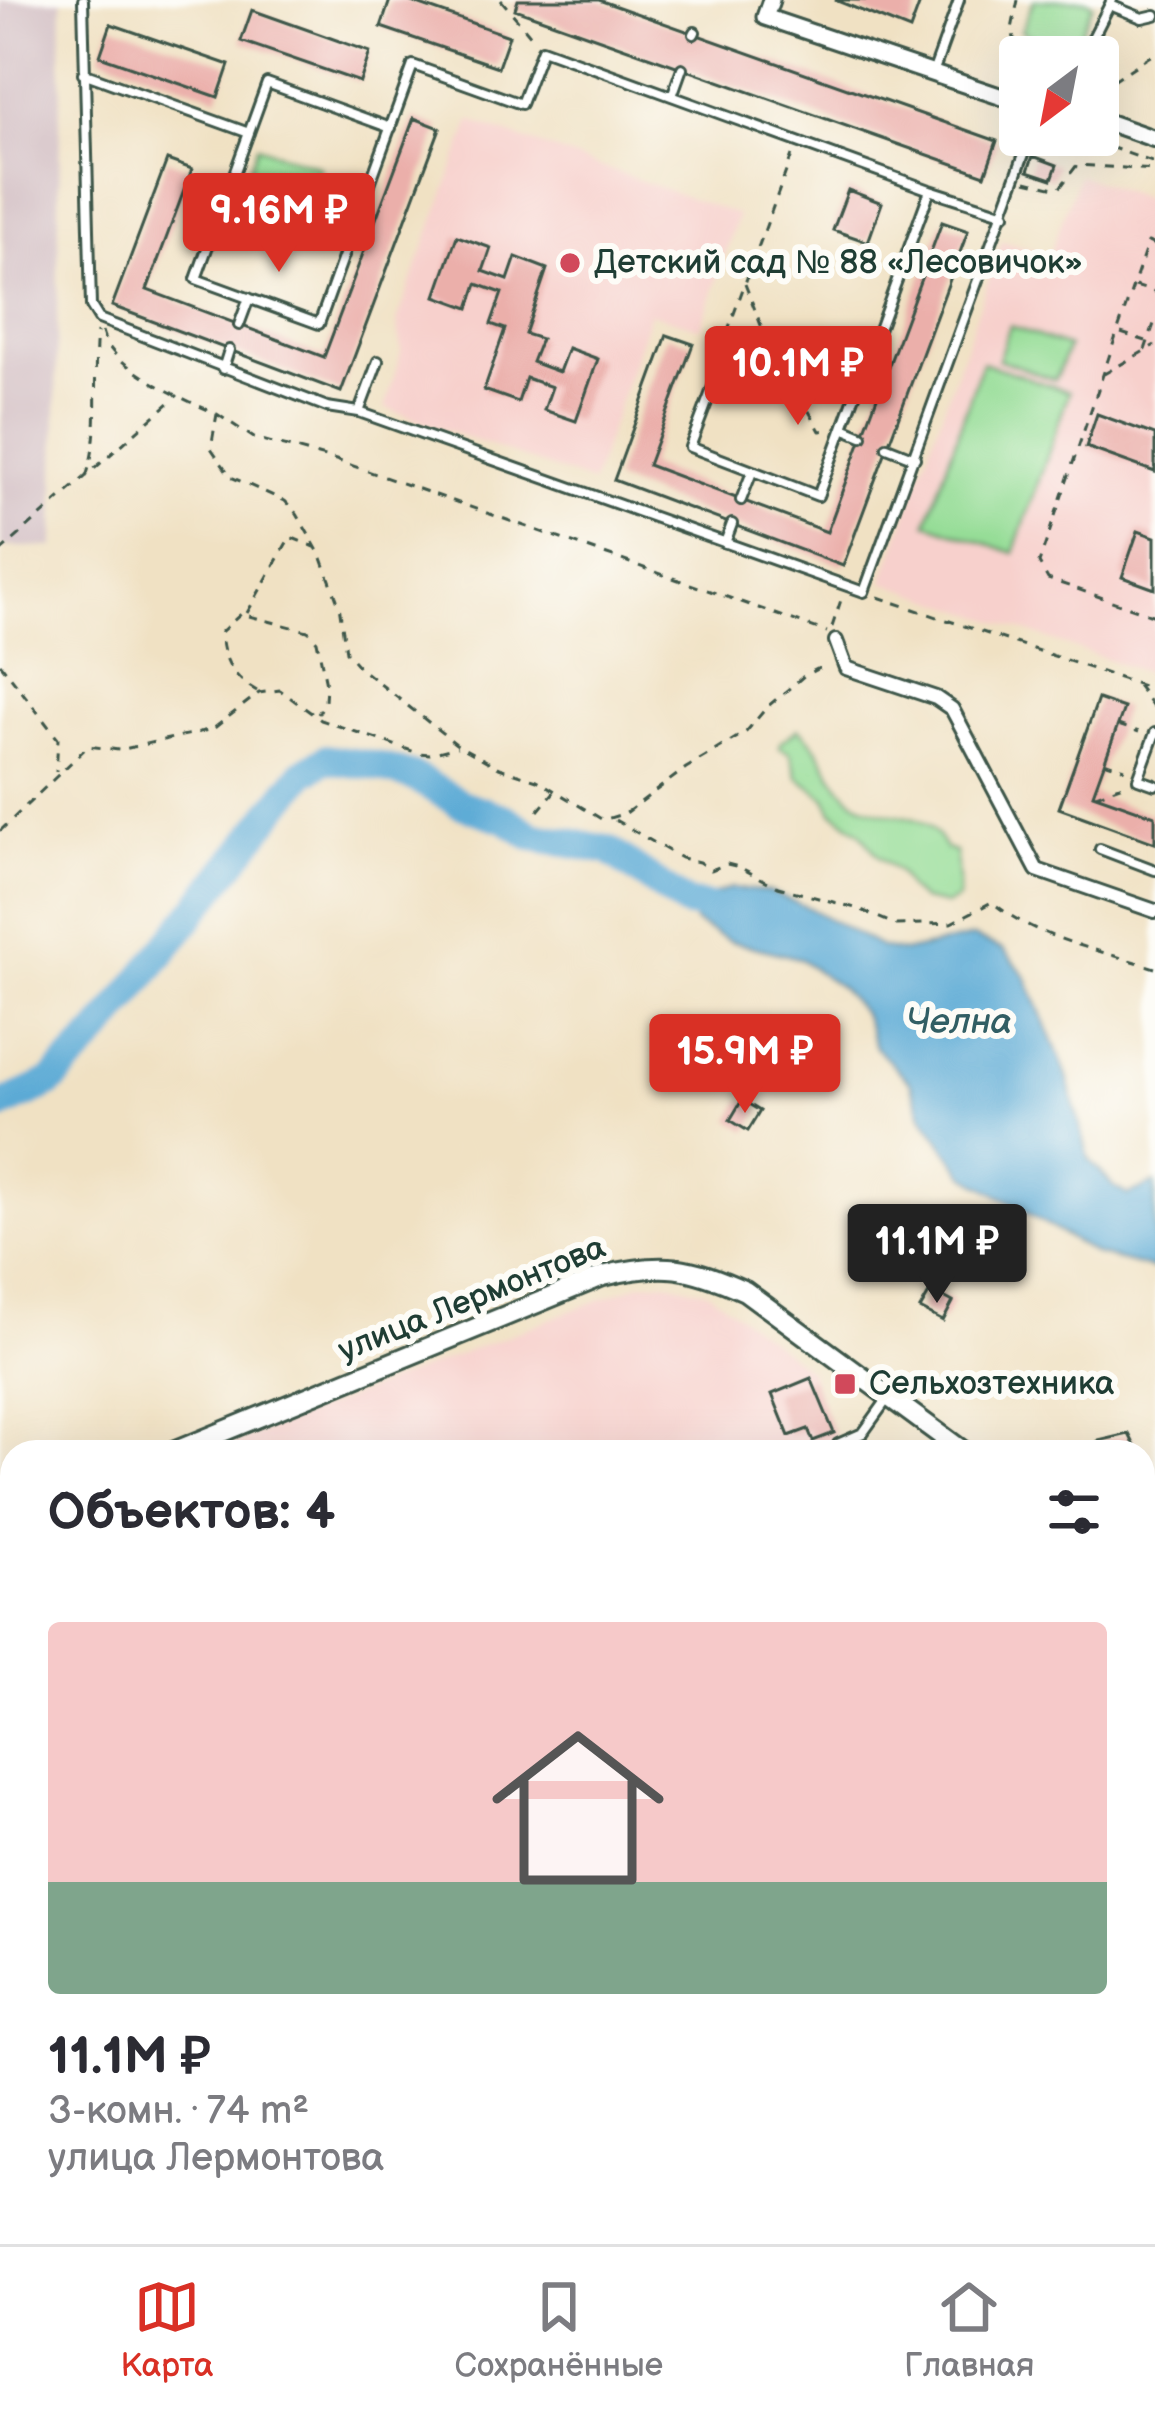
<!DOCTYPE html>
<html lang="ru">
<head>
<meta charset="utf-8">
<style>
  :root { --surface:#fff; --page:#f2f2f3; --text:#2b2b33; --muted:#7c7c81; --line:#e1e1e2; --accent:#d93025 }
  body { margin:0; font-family:"Balsamiq Sans",sans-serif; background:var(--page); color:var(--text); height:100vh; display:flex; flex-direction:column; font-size:45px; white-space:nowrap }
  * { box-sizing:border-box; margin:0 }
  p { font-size:39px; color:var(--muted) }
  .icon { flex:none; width:66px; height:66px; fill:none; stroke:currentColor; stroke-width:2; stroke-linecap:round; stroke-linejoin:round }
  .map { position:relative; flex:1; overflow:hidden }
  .details { position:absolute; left:0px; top:1440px; width:1155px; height:804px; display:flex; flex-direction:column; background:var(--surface); border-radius:36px 36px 0 0; box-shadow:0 12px 48px #0002 }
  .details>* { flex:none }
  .needle { width:78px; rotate:212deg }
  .buttons { position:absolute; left:999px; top:36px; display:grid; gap:24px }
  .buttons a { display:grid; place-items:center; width:120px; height:120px; border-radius:12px; background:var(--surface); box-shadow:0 12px 48px #0002; font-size:60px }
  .price { position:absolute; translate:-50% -102px; padding:0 27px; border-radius:12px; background:var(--accent); color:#fff; font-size:39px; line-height:78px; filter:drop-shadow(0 3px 6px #0008) }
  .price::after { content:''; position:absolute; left:50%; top:72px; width:36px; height:27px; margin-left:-18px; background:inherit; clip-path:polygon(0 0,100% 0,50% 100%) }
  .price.on { background:#222; color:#fff }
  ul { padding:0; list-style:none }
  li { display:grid; align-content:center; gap:24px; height:636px; padding:0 48px }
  li span { display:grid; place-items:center; height:372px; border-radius:12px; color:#555 }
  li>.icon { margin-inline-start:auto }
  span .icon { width:216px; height:216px; fill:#fffc; stroke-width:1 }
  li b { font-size:51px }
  h2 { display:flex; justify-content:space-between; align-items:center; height:144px; padding:0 48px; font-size:51px }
  .tabs { display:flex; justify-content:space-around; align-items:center; height:168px; border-top:3px solid var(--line); background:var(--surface); font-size:33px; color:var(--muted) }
  .tabs a { display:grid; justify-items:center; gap:6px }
  .tabs .on { color:var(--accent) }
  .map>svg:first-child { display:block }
  .built { fill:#f7d0cc }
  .industrial { fill:#d2bec3 }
  .green { fill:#96dd97; stroke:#5a8d66; stroke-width:3 }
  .water { fill:#5caad5; stroke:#3e7484; stroke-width:3 }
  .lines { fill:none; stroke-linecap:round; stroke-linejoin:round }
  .river { stroke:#5caad5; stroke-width:30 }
  .building { fill:#ebafaa }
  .service-casing { stroke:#3e5649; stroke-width:14 }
  .pedestrian-casing { stroke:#3e5649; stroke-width:18 }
  .minor-casing { stroke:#3e5649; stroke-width:21 }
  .tertiary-casing { stroke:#3e5649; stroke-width:24 }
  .path { stroke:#3e5649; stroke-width:3; stroke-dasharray:9 9; stroke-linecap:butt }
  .service { stroke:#fff; stroke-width:8 }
  .pedestrian { stroke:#fff; stroke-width:12 }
  .minor { stroke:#fff; stroke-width:15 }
  .tertiary { stroke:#fff; stroke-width:18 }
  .poi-dot { fill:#d1495b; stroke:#fdfcf7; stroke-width:4.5 }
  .labels { text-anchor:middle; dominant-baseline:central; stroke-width:12; stroke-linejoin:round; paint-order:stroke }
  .poi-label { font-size:33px; fill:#1f3d34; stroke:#fdfcf7; text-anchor:start }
  .street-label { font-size:33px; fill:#1f3d34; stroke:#fdfcf7 }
  .water-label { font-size:36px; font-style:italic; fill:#315e64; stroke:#fdfcf7 }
</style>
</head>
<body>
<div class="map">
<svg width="1155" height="2244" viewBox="0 0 1155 2244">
  <rect width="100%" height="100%" fill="#fdfcf7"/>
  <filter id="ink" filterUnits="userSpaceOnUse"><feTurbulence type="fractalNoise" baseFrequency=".00833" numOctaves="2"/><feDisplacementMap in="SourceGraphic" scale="24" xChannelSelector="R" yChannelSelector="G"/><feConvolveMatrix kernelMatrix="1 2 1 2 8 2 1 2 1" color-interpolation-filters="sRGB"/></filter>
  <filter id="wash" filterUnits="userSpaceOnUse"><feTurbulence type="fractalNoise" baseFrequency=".004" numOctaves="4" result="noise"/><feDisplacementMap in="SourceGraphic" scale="48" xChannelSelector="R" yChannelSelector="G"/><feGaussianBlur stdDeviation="2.7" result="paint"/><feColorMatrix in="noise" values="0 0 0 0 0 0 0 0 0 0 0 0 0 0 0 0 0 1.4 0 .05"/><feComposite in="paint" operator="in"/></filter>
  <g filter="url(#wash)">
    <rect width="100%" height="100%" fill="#f0e1c3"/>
    <path class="built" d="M 471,121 L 738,215 L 701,328 L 650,313 L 592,483 L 385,408 L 401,352 L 397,321 Z
      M 1079,175 L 1155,202 L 1155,676 L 883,582 L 1002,241 L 1049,255 Z
      M 664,1281 L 709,1292 L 809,1370 L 841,1452 L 210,1452 L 642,1283 Z
      M 12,1533 L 12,2146 L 6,2150 L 11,2159 L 0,2166 L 0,1538 Z"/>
    <path class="industrial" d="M 0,0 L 62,0 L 54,547 L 1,547 L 4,58 L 0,57 Z"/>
    <path class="green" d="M 1034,0 L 1084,0 L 1093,4 L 1071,53 L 1021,31 Z
      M 257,146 L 320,167 L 308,203 L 245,182 Z
      M 1010,326 L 1068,347 L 1055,380 L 998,359 Z
      M 982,362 L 1069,392 L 1014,553 L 927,523 Z
      M 798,729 C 826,748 828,784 857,802 C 893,824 922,803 946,849 L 955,852 C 957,858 959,892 958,899 L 946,905 L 922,900 L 908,888 L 899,873 L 878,856 L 860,832 L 833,812 L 826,798 L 798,777 L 790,753 L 780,748 L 781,742 Z"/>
    <path class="water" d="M 731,888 L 770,892 L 809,908 L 881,947 L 903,952 L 973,937 L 1004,950 L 1026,976 L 1066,1073 L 1089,1159 L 1113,1186 L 1128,1195 L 1155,1183 L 1155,1269 L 1095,1254 L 965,1175 L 922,1115 L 910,1082 L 875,1047 L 863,1013 L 841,988 L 799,958 L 729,941 L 695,923 L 686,904 Z"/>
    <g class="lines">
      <path class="river" d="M 0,1106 L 50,1083 L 99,1033 L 303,773 L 326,759 L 376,766 L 414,777 L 461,804 L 506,819 L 532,836 L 608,850 L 686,904 L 726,910"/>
    </g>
    <g id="blocks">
      <path class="building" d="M 390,0 L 406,0 L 509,36 L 498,67 L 381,27 Z
        M 518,0 L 599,0 L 997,141 L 985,175 L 515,9 Z
        M 835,0 L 921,0 L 910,30 Z
        M 252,10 L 370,52 L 360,82 L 241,41 Z
        M 111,24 L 229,65 L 218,97 L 100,56 Z
        M 414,118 L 440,128 L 341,392 L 112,306 L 167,160 L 192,169 L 147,290 L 324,357 Z
        M 1033,156 L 1057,165 L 1052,179 L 1028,171 Z
        M 848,190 L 882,203 L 868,242 L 833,230 Z
        M 942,222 L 968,231 L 843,566 L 614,480 L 667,335 L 693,344 L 648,465 L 827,532 Z
        M 457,236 L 491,248 L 483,271 L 508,280 L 516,257 L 547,269 L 525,334 L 541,339 L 532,362 L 559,372 L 568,348 L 598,359 L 576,421 L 544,410 L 552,387 L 526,378 L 518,402 L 484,390 L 505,329 L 491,324 L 502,293 L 477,284 L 469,308 L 436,296 Z
        M 1097,414 L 1155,435 L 1155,472 L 1086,447 Z
        M 1138,531 L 1155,537 L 1155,589 L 1122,577 Z
        M 1098,699 L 1124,708 L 1093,794 L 1155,816 L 1155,843 L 1059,808 Z
        M 742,1100 L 760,1111 L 748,1131 L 730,1120 Z
        M 931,1290 L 953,1302 L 943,1321 L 920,1309 Z
        M 811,1378 L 834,1433 L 813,1441 L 808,1429 L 789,1436 L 772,1394 Z
        M 1129,1434 L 1138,1452 L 1101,1452 L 1098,1441 Z
        M 1155,1521 L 1155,1570 L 1143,1572 L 1143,1523 Z
        M 12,1579 L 12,1647 L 0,1651 L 0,1583 Z
        M 137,2232 L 168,2232 L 171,2244 L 140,2244 Z
        M 498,2232 L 536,2232 L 540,2244 L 502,2244 Z
        M 570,2232 L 624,2232 L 626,2244 L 572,2244 Z
        M 919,2232 L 967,2232 L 968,2237 L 922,2244 Z"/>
    </g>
  </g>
  <g filter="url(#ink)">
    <use href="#blocks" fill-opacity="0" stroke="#3e5649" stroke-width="3"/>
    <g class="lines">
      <g class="service-casing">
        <path id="service" d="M 83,0 L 91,306 L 99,319 L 327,407 L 359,412 L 864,592 L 1031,135
          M 1110,5 L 1142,18 L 1155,15
          M 694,34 L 695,32
          M 1083,57 L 1112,0
          M 83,73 L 249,133
          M 933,73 L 959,0
          M 672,96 L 682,68
          M 391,128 L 267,83 L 196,279 L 319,324 L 413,65 L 521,104 L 542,49 L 930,190 L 1005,214
          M 239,325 L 249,298
          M 722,363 L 690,447 L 818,496 L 930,190
          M 223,369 L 229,350
          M 359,412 L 378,361
          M 843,428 L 862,436
          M 887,447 L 915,458
          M 741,500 L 752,472
          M 725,543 L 732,524
          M 1155,733 L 1138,779 L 1155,785
          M 1100,849 L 1155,870
          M 838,1444 L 863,1433 L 888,1398
          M 0,1892 L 12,1925"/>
      </g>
      <g class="pedestrian-casing">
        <path id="pedestrian" d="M 836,641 L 846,668 L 936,698 L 952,709 L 1037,870 L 1155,911"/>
      </g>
      <g class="minor-casing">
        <path id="minor" d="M 771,0 L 765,17 L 1020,103
          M 1098,119 L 1155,139
          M 1143,1493 L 1155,1491
          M 1143,1732 L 1155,1730
          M 193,2232 L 196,2244
          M 421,2232 L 423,2244
          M 644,2232 L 646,2244
          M 713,2244 L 760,2232"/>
      </g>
      <g class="tertiary-casing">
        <path id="tertiary" d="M 173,1452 L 603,1276 C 663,1261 689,1266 745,1291 L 964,1452
          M 0,1523 L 12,1518
          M 1143,1835 L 1155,1913
          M 1143,2141 L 1155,2138
          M 878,2232 L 881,2244"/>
      </g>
      <path class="path" d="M 501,0 L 533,38
        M 1018,0 L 1012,29 L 1020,66
        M 1098,90 L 1155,53
        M 1076,135 L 1155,163
        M 1026,181 L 1059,189 L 1077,165 L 1155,170
        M 1155,245 L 1148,242 L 1039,563 L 1048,579 L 1155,616
        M 745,284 L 781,377 L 800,395 L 820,431 L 829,430
        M 1135,286 L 1155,292
        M 102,332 C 110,368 184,399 217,414 L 211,448 L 231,477 L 285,501 L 297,514 L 322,558 L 339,605 L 346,652 L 360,668 L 456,744 L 499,768 L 537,780 L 603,820 L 626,813 L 686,768 L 746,732 L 767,707 L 805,675 L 827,664
        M 1121,333 L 1146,341
        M 721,349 L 792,155
        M 1145,350 L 1155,321
        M 1104,374 L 1155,345
        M 217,414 L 254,438 L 336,460 L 827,632
        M 86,477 C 102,431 92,381 97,332
        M 0,552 L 178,395
        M 878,597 L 1155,690
        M 247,613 L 290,537 L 315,547
        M 832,627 L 842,597
        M 0,663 L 58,739 L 56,772
        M 1137,685 L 1155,709
        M 257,691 C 232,677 223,660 221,632 L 241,614 L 308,631 L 317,641 L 326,684 L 325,702 L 318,714
        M 1118,725 L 1139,732
        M 1104,762 L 1125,769
        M 1096,795 L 1128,783
        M 538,811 L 554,792
        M 615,820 L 681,858 L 699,862 L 711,870 L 727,864 L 739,867 L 778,887 L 859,909 L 896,925 L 951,923 L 992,902 C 1036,939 1101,950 1155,968
        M 0,831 L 88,746 L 119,750 L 213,729 L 259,693 L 280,690 L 321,720 L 418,753 L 430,754 L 457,747"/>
      <use href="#service" class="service"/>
      <use href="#pedestrian" class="pedestrian"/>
      <use href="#minor" class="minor"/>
      <use href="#tertiary" class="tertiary"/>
    </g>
  </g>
  <g class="poi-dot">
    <circle cx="570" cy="263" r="12"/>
    <rect x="833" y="1372" width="24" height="24" rx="6"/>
  </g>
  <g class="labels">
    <g class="poi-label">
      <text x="594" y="263">Детский сад № 88 «Лесовичок»</text>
      <text x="869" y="1384">Сельхозтехника</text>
    </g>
    <g class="street-label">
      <text transform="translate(472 1299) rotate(-22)">улица Лермонтова</text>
    </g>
    <g class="water-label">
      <text x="959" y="1022">Челна</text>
    </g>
  </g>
</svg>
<div class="buttons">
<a><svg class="needle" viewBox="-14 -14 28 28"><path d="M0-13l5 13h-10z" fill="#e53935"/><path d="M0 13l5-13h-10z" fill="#7c7c81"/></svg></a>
</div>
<b class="price" style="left:279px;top:275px">9.16M ₽</b>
<b class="price" style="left:798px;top:428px">10.1M ₽</b>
<b class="price" style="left:745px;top:1116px">15.9M ₽</b>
<b class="price on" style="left:937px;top:1306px">11.1M ₽</b>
<section class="details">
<h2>Объектов: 4<svg class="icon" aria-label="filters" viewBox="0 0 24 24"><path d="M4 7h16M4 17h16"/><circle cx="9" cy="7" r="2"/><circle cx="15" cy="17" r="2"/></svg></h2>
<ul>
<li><span style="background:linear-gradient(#f6c9c9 70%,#7fa58c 0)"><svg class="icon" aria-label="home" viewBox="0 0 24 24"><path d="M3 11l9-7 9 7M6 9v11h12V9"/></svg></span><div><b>11.1M ₽</b><p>3-комн. · 74 m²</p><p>улица Лермонтова</p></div></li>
</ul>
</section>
</div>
<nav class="tabs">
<a class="on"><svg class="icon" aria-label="map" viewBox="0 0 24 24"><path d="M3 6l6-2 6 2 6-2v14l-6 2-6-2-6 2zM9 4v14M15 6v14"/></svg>Карта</a>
<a><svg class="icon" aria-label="saved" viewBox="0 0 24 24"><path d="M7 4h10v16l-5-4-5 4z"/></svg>Сохранённые</a>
<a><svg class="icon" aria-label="home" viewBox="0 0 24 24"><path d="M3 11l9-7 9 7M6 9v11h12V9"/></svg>Главная</a>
</nav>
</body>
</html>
